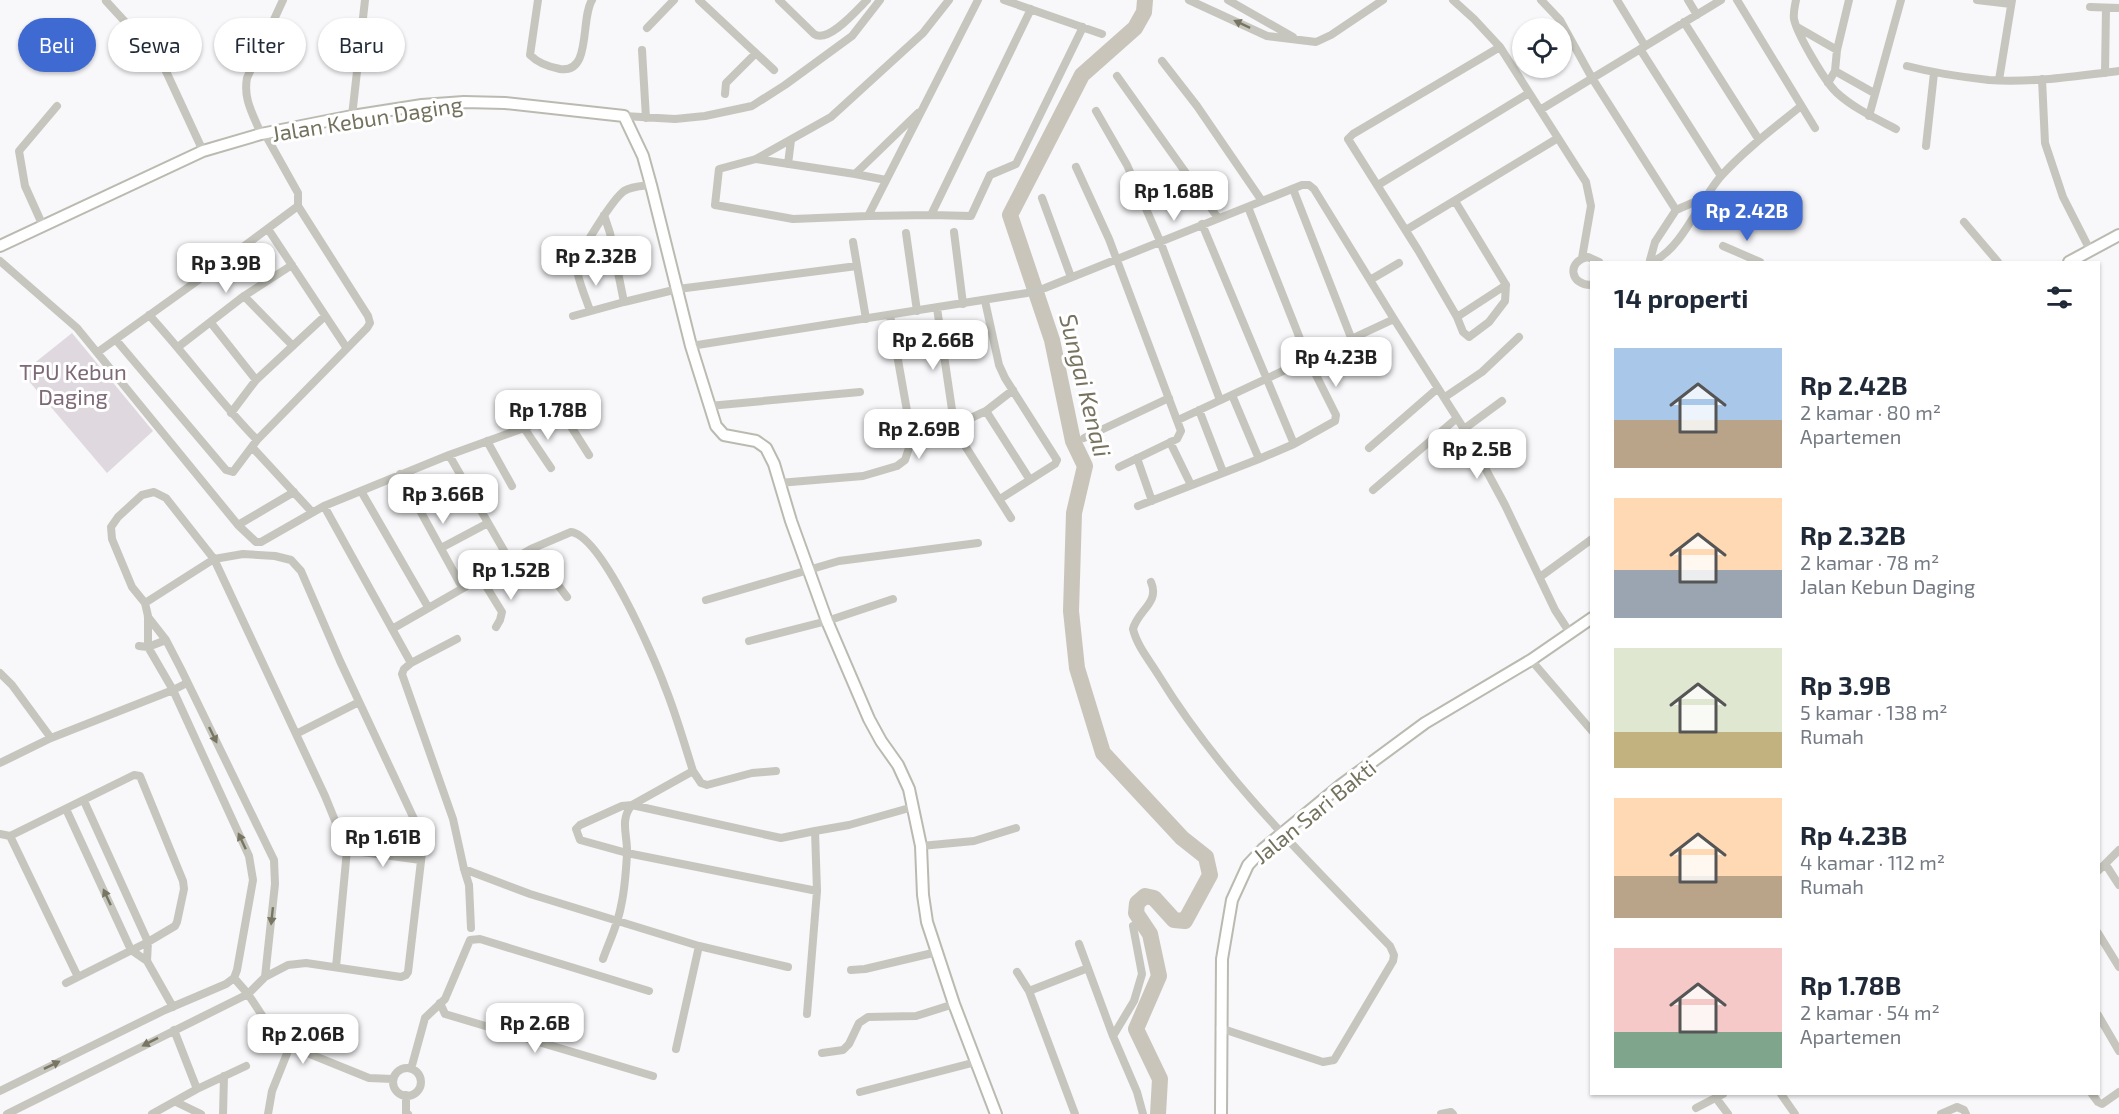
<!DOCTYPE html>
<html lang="id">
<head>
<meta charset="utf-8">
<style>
  :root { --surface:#fff; --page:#f2f2f3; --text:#1f2937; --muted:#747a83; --accent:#3e6ad2 }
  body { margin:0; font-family:"Exo 2",sans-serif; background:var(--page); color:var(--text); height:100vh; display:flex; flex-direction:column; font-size:22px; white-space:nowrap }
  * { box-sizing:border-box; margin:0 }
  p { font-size:20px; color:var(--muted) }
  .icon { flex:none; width:33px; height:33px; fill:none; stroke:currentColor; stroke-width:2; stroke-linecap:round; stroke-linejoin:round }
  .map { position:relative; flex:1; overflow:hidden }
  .sheet { position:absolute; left:1590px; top:261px; width:510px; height:834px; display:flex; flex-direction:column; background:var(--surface); border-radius:0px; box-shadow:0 2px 4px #0004 }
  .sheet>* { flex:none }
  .guide { position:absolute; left:18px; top:18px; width:570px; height:54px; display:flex; gap:12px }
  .controls { position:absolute; left:1512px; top:18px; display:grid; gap:12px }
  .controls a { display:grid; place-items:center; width:60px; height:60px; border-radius:50%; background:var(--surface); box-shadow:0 2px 4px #0004; font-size:30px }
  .price { position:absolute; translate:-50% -51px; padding:0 14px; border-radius:12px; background:#fff; color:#222; font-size:20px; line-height:39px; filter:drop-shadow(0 2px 3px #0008) }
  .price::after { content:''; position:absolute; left:50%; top:36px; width:18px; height:14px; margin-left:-9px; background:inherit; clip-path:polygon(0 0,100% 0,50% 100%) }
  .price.current { background:var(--accent); color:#fff }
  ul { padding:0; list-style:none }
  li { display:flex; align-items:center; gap:18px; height:150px; padding:0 24px }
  li span { display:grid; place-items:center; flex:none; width:168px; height:120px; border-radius:0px; color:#555 }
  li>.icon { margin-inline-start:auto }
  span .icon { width:72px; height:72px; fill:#fffc; stroke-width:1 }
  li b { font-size:26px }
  h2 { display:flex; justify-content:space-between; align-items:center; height:72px; padding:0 24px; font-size:26px }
  .tag { padding:0 21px; border-radius:27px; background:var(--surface); box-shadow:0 2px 4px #0004; font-size:21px; line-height:54px }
  .tag.current { background:var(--accent); color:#fff }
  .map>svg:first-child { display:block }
  .green { fill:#dfd9df }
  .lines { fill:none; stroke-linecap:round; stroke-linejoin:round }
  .river { stroke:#c9c5bb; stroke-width:16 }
  .secondary-casing { stroke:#bbbab1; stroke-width:14 }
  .street { stroke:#c6c6be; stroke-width:8 }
  .secondary { stroke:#fff; stroke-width:10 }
  .oneway { fill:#787663 }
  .labels { text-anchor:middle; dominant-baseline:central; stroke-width:6; stroke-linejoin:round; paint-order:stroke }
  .street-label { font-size:22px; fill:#74725e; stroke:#fff }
  .park-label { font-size:22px; fill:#7d6977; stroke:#fff }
  .water-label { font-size:24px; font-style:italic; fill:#787361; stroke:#fff }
</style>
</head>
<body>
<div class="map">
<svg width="2119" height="1114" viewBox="0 0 2119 1114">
  <rect width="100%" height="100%" fill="#f8f7f9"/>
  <path class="green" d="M 72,333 L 153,431 L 107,473 L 22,373 Z"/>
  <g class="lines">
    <path class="river" d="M 1145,0 L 1144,12 L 1135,28 L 1082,75 L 1010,215 L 1052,340 L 1073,441 L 1085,466 L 1074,513 L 1071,611 L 1077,668 L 1103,753 L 1182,838 L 1206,857 L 1210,875 L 1185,921 L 1174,920 L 1154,898 L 1145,896 L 1137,903 L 1136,913 L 1150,934 L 1159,976 L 1136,1029 L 1160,1079 L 1158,1114"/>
    <g class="secondary-casing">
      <path id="secondary" d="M 0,246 L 203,151 L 261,134 L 352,116 L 422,105 L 464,102 L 505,103 L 624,116 L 643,156 L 651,185 L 691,346 L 716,426 L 724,435 L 756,441 L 766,448 L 774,464 L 791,521 L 827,621 L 869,719 L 881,741 L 898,765 L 909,789 L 921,846 L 923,895 L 927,922 L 954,1004 L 996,1114
        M 2069,262 L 2119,235
        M 1221,1114 L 1222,959 L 1232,900 L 1248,865 L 1263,849 L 1341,785 L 1425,723 L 1531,660 L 1592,618"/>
    </g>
    <path class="street" d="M 538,0 L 530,55 C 538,63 549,67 560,69 C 592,74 580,19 592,0
      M 699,0 L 774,70
      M 779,0 L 814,34 C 828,44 857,10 867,0
      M 949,0 L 923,33 L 831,117 L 756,159 L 719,169 L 715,205 L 793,219 L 868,216 L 978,0
      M 1004,0 L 1102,34
      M 1189,0 L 1267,36 L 1316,42 L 1331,35 L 1383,0
      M 1228,0 L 1293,37
      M 1453,0 L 1474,19 L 1500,47 L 1586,182 L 1591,206 L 1582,258
      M 1541,0 L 1560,20 L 1592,78 L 1676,210
      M 1617,0 L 1645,46
      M 1688,0 L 1697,15
      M 1737,0 L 1815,128
      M 1796,0 C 1795,6 1793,12 1794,19 C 1797,34 1824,80 1836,92 C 1853,108 1875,118 1896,129
      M 1977,0 L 2011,4
      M 106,1 L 151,50 L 164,67 L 203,151
      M 2090,7 L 2119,8
      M 1684,22 L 1759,140
      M 1797,27 L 1837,50
      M 647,28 L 674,0
      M 1500,47 L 1353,134 L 1348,139 L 1418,250 L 1457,317 L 1463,332 L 1469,337 L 1489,322 L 1505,301 L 1506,285
      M 1640,49 L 1721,176
      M 642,50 L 646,118
      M 1162,61 L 1197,106 L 1262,201
      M 1907,66 C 1934,73 1961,77 1989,80 C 2032,83 2077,76 2119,71
      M 1835,71 L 1874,93
      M 2105,73 L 2106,8
      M 1117,76 L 1218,218
      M 2042,79 L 2045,143 L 2063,197 L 2090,250
      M 1999,80 L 2012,0
      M 1828,83 L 1835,71 L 1837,50 L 1849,0
      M 725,94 L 726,83 L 756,53
      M 1540,110 L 1721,0
      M 1096,111 L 1127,165 L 1160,241 L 1220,400
      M 352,116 L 365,0
      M 624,116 L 675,119 L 705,116 L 752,106 L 785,85 L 852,36 L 880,0
      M 1869,116 L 1901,0
      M 261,134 C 253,114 243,99 247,78 L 283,0
      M 1926,146 L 1934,73
      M 756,159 L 855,174 L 918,113
      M 788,164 L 791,140
      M 1076,167 L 1109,239 L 1181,431 L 1177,439 L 1119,467
      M 855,174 L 886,180
      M 1378,185 L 1529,93
      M 1293,189 L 1352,340
      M 1706,197 L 1676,210 L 1655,242 L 1650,260 L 1654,261 C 1683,247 1700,199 1722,175 C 1746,149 1774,128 1801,106
      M 1042,198 L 1071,277
      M 1455,201 L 1506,285 L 1457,317
      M 604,215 L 610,233 L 624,302 L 678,289 L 857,266
      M 931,215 L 971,216 L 990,175 L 1016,164 L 1083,27
      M 868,216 L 931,215 L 1031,9
      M 1964,222 L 1998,262
      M 1202,224 L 1294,444
      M 43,226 L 25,186 L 19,151 L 57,106
      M 268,229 L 346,347
      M 1406,230 L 1558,138
      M 954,232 L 963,304
      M 906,233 L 917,311
      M 853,242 L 866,319
      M 1723,246 L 1760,262
      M 0,261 L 77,328 L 238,525 L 256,542 L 261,542 L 324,506 L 449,455 L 524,428 L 559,414 L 565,417 L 589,455
      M 1370,280 L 1399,263
      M 1592,285 C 1570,286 1566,261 1588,257 L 1599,262
      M 244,296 L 293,346
      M 985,301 L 999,365 L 1005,378 L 1057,460 L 1055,464 L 1000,499
      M 937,308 L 955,430 L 1011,518
      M 590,311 C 587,300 576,277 577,266 C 577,254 614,198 624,191 C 632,186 643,186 651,185
      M 149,315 C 186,355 218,400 257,440
      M 573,316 L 624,302
      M 211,323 L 256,380
      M 116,340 L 226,470 L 233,472 L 257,440 L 367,328 L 370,323 L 368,316 L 298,206 L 298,193 L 265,134
      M 691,346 L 1027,293 L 1045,288 L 1302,185 L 1309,185 L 1314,189 L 1394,319 L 1464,429 L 1505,505 L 1555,610 L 1570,633
      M 178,347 L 244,296 L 292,265
      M 98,352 L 197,281 L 298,206
      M 1232,395 L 1259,459
      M 1445,397 L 1482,372 L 1519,337
      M 709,406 L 860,392
      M 1199,410 L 1223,472
      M 986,411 L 1030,480
      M 231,413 L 256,380 L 325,316
      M 1178,420 L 1394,319
      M 524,428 L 551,468
      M 1464,429 L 1502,401
      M 955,430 L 960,423 L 986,411 L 1013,390
      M 1084,438 L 1169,398
      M 487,441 L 512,486
      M 1170,442 L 1191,485
      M 252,447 L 312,512
      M 1369,448 L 1438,388
      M 449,455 L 510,561
      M 1137,458 L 1152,501
      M 400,474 L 462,587
      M 779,483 L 863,476 L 897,466 L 905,460 L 912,439 L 890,315
      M 1373,490 L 1457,418
      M 361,491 L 428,607
      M 324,506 L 411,663 L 404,669 L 402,674 L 453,819 L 464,869 L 469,885 L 471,928
      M 1138,506 L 1259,459 L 1294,444 L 1335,421 L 1336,415 L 1308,359 L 1248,207
      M 238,525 L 294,492
      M 441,548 L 488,523
      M 531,549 L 567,597
      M 1540,577 L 1592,539
      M 481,578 L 502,612 L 500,620 L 496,627
      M 1151,582 C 1160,603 1138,610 1133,629 C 1137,646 1150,661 1159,676 C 1221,777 1308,861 1390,946 L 1394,955 L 1393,961 L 1334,1060 L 1323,1062 L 1220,1028
      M 706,600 L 839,561 L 978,543
      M 145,603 L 214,559 L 243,554 L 275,556 L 291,560 L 301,571 L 340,661 L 422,836 L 423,844 L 408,972 L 406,975 L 401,977 L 306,963 L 288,965 L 265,977
      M 392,629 L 531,549 L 571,532 C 602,536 654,657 665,687 C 676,714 684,743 693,771
      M 749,641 L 827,621 L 893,599
      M 139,646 L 148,647 L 166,640
      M 1531,660 L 1592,731
      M 411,663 L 457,639
      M 0,673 L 12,685 L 51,738
      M 296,734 L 359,702
      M 0,763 L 51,738 L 173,690 L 187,683
      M 84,801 L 148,942 L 147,961
      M 66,809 L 131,950 L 147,961 L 173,1007
      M 815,831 L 781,838 L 632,805 L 622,806 L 580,825 L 576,829 L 580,840 L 627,853 L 817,891
      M 0,834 L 10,836 L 134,775 L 140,776 L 183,881 L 184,889 L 177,922 L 175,926 L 148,942 L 66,983
      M 10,836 L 78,977
      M 921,846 L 974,841 L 1016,828
      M 347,850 L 421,860
      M 2106,865 L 2119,885
      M 464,869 L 530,894 L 699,946 L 788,967
      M 2098,871 L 2119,850
      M 2098,933 L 2119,967
      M 1079,944 L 1113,1036 L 1137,1092 L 1143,1114
      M 603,959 C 609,942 618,924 621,906 C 625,889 626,871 627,854 C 628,836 619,820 632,805 L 693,771 L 701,783 L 707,785 L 752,773 L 776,771
      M 851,970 L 865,969 L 937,952
      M 1017,972 L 1029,991 L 1075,1114
      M 234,978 L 248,994 L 269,1026 L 290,1046 L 369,1078 L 393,1079
      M 1029,991 L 1088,968
      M 440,1003 L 445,1014 L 653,1076
      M 807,1014 L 817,891 L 815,831 L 849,825 L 913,807
      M 2098,1015 L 2119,1051
      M 174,1030 L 197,1089
      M 1113,1036 L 1134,1001 L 1142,974 L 1133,926
      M 676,1049 L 699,946
      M 822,1053 L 843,1050 L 849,1044 L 859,1023 L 868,1017 L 916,1016 L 954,1004
      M393 1082a14 14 0 1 1 28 0a14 14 0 1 1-28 0Z
      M 411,1069 L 425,1018 L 445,999 L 470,940 L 480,939 L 649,991
      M 0,1091 L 165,1010 L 226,984 L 234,978 L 237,970 L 253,880 L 249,856 L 173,690 L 148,647 L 148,616 L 145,603 L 132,587 L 112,539 L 111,527 L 118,517 L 142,495 L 154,492 L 166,498 L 214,559 L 325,796 L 347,850 L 336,967
      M 860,1092 L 976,1062
      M 1781,1094 L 1795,1114
      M 2092,1094 L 2098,1102 L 2102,1104 L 2119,1092
      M 406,1095 L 406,1113 L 408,1114
      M 1716,1098 L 1728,1114
      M 176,1102 L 201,1114
      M 1696,1108 L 1723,1094
      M 7,1114 L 248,994 L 265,977 L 275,884 L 274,860 L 181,669 L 166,640 L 148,617
      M 152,1114 L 197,1089 L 246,1066
      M 223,1114 L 224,1076
      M 268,1114 L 272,1091 L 290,1046
      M 1441,1114 L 1451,1112 L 1453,1114
      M 1941,1114 L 1957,1107 L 1964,1110 L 1966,1114"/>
    <use href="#secondary" class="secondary"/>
  </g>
  <defs><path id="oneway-solid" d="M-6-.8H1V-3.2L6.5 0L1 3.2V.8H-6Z" transform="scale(1.5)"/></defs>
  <g class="oneway">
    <use href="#oneway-solid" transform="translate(1242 24) rotate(-155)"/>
    <use href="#oneway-solid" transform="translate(213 735) rotate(64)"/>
    <use href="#oneway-solid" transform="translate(242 841) rotate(-115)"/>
    <use href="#oneway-solid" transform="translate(107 897) rotate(-115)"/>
    <use href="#oneway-solid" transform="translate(272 916) rotate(96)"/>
    <use href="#oneway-solid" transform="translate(150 1042) rotate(153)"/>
    <use href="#oneway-solid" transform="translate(52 1065) rotate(-26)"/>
  </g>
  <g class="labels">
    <g class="street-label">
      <text transform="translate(367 118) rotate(-9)">Jalan Kebun Daging</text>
      <text transform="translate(1314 811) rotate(-39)">Jalan Sari Bakti</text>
    </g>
    <g class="park-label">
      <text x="73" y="371">TPU Kebun<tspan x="73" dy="25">Daging</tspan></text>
    </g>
    <g class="water-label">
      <text transform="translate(1086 385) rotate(76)">Sungai Kenali</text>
    </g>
  </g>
</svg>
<div class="controls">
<a><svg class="icon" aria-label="locate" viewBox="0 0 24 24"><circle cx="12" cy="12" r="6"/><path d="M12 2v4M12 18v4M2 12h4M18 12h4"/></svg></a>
</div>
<b class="price" style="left:1174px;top:222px">Rp 1.68B</b>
<b class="price current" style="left:1747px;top:242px">Rp 2.42B</b>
<b class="price" style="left:596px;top:287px">Rp 2.32B</b>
<b class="price" style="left:226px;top:294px">Rp 3.9B</b>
<b class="price" style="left:933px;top:371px">Rp 2.66B</b>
<b class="price" style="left:1336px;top:388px">Rp 4.23B</b>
<b class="price" style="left:548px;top:441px">Rp 1.78B</b>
<b class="price" style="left:919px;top:460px">Rp 2.69B</b>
<b class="price" style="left:1477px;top:480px">Rp 2.5B</b>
<b class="price" style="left:443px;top:525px">Rp 3.66B</b>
<b class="price" style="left:511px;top:601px">Rp 1.52B</b>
<b class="price" style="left:383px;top:868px">Rp 1.61B</b>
<b class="price" style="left:535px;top:1054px">Rp 2.6B</b>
<b class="price" style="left:303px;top:1065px">Rp 2.06B</b>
<div class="guide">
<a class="tag current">Beli</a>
<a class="tag">Sewa</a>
<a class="tag">Filter</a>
<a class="tag">Baru</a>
</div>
<section class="sheet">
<h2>14 properti<svg class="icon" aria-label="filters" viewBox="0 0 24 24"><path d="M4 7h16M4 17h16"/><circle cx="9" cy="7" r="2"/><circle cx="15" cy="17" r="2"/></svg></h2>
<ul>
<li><span style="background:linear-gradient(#a9c7e8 60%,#b9a48a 0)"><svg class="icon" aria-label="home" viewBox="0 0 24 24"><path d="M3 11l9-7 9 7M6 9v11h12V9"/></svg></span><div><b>Rp 2.42B</b><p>2 kamar · 80 m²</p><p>Apartemen</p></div></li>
<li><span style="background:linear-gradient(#ffd9b3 60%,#9aa5b1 0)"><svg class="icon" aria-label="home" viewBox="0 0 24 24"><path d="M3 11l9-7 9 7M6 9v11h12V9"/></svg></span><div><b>Rp 2.32B</b><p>2 kamar · 78 m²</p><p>Jalan Kebun Daging</p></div></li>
<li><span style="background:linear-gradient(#dfe7d0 70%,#c2b280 0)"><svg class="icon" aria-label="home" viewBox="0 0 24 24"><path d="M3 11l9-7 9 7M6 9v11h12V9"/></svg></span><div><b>Rp 3.9B</b><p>5 kamar · 138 m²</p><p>Rumah</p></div></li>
<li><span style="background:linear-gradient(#ffd9b3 65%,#b9a48a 0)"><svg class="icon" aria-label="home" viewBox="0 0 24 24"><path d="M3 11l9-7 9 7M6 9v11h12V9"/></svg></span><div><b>Rp 4.23B</b><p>4 kamar · 112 m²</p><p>Rumah</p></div></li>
<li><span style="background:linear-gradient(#f6c9c9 70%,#7fa58c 0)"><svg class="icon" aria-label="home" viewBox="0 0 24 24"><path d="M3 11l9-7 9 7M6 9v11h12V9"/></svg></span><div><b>Rp 1.78B</b><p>2 kamar · 54 m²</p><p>Apartemen</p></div></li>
</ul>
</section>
</div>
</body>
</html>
